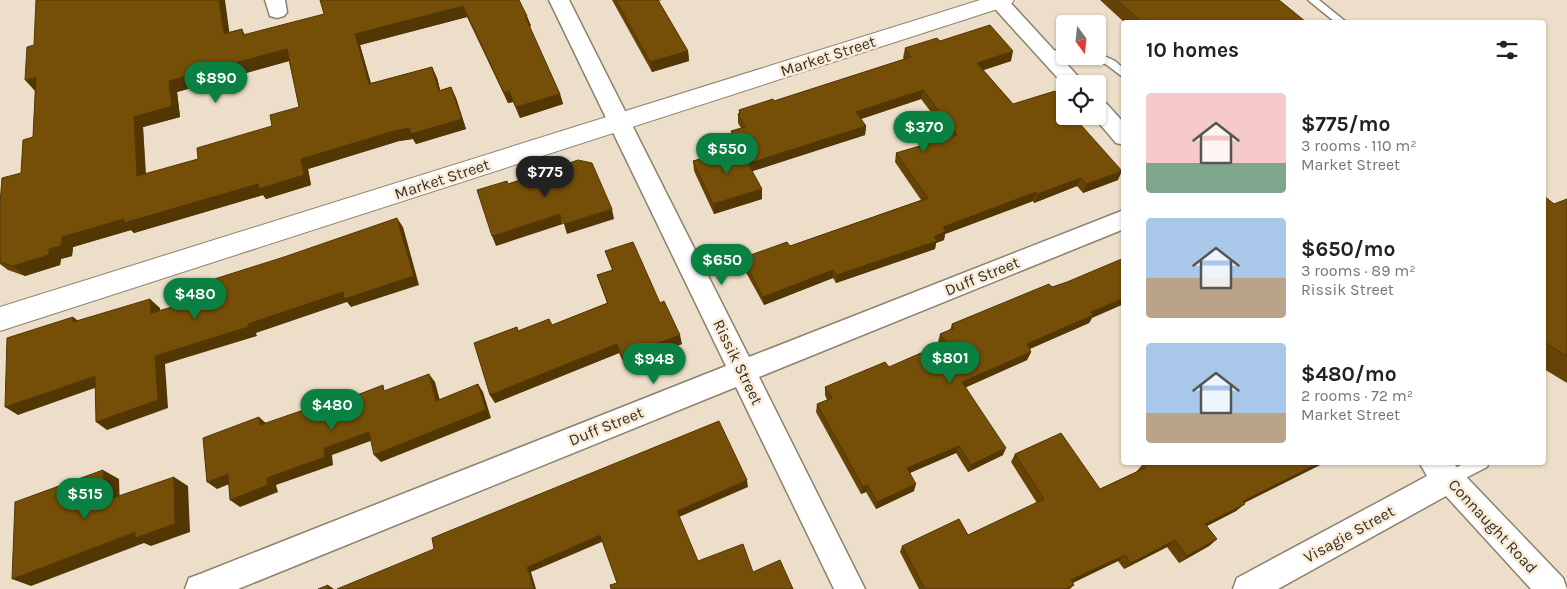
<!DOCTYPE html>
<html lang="en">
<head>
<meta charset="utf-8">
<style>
  :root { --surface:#fff; --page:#f2f2f2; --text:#222; --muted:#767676; --accent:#0b8043 }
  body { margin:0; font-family:Karla,sans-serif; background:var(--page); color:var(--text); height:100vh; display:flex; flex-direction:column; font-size:19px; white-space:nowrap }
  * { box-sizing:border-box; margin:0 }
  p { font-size:16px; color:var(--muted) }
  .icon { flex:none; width:28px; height:28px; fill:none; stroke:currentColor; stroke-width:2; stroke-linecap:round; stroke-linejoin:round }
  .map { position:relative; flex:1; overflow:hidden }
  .panel { position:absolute; left:1121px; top:20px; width:425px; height:445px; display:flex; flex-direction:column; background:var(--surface); border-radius:5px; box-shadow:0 1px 4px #0004 }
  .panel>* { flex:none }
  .needle { width:32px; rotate:165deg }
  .fabs { position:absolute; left:1056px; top:15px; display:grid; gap:10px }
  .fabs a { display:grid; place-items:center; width:50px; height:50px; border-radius:5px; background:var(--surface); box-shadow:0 1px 4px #0004; font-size:25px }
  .price { position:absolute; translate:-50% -42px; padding:0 11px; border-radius:18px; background:var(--accent); color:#fff; font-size:16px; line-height:32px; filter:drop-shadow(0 1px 2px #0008) }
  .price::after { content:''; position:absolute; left:50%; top:30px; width:15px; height:11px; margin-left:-8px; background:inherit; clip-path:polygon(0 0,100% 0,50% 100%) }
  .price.selected { background:#222; color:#fff }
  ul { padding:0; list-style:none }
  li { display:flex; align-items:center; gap:15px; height:125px; padding:0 25px }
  li span { display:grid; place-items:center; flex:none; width:140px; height:100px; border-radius:5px; color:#555 }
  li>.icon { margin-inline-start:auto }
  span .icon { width:60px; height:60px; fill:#fffc; stroke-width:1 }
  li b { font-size:21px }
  h2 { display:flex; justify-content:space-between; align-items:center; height:60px; padding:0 25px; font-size:21px }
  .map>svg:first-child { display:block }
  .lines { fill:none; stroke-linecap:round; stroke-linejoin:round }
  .service-casing { stroke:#8e806e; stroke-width:3 }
  .minor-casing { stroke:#8e806e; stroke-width:3 }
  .tertiary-casing { stroke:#8e806e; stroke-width:2 }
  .service { fill:#fff; fill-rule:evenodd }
  .minor { fill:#fff; fill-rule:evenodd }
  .tertiary { fill:#fff; fill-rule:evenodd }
  .wall { fill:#654306; fill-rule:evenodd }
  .shaded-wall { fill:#523705 }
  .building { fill:#754e07; stroke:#523705; fill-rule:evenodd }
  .labels { text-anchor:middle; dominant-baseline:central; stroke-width:5; stroke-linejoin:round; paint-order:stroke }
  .street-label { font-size:16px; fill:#353028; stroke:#faebd6 }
</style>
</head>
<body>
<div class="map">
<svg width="1567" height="589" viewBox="0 0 1567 589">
  <rect width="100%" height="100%" fill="#eddec9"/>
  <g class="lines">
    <g class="service-casing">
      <path id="service" d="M 1308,0 L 1319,0 L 1346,22 L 1335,22 Z
        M 1065,50 L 1065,56 L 1047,57 L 1042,54 L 1047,51 Z
        M 1098,53 L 1115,61 L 1124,69 L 1124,78 L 1107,65 L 1092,58 L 1091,56 L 1098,56 Z
        M 1467,462 L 1489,462 L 1487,467 L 1454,484 L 1449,486 L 1444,484 L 1442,479 L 1444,474 Z"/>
    </g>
    <g class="minor-casing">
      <path id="minor" d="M 265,0 L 285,0 L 287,12 L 284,16 L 277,18 L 270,16 Z
        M 549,0 L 569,0 L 749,357 L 1124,210 L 1124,229 L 759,377 L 865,589 L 834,589 L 736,387 L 238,589 L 185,589 L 189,578 L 200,574 L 726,366 Z
        M 987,0 L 1008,0 L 1085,84 L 1065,84 L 1065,86 Z
        M 1098,100 L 1106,103 L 1124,123 L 1124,145 L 1116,143 L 1093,116 L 1098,116 Z
        M 1419,462 L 1452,462 L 1563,578 L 1567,589 L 1531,589 L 1446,496 L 1278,589 L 1233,589 L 1237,578 L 1427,476 Z"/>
    </g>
    <g class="tertiary-casing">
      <path id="tertiary" d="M 980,0 L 1014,0 L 1010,5 L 0,331 L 0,307 Z"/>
    </g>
    <use href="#service" class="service"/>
    <use href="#minor" class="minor"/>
    <use href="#tertiary" class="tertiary"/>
  </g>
  <path class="wall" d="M 519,0 L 531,26 L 529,27 L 560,94 L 563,104 L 520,118 L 513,102 L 508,103 L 467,17 L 360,45 L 371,83 L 432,67 L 437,78 L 440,90 L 451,87 L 456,98 L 466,129 L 416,144 L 413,139 L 399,141 L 308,169 L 311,185 L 266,199 L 263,195 L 134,233 L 131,230 L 73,247 L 72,256 L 61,259 L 60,265 L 25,276 L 8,270 L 0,264 L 0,203 L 21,173 L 33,137 L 35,91 L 34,45 L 229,32 L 242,29 L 245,35 ZM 289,61 L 299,107 L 272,126 L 198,159 L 146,174 L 143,127 L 180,117 L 177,92 Z
    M 612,0 L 662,0 L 658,1 L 688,51 L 689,61 L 652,72 Z
    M 1100,0 L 1279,0 L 1306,22 L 1124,22 Z
    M 940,41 L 1011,61 L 983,70 L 1013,104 L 1065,116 L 1118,180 L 1083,193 L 1077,186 L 1034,203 L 1033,201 L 945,234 L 944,240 L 936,243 L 935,249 L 836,283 L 833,278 L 764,305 L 743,267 L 742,258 L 790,246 L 921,200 L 895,162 L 896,153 L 950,137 L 921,99 L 861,119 L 866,126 L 865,135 L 752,171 L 762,199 L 714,214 L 694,171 L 693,161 L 736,148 L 732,140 L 731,131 L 741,128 L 738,123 L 738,114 L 739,113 L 739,110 L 774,101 L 904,59 L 903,58 L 905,48 Z
    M 1544,196 L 1554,204 L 1567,199 L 1567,383 L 1544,369 Z
    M 605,251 L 660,303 L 682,344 L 625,366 L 619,353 L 495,403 L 490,395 L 519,331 L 552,325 L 607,303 L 597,275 L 612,270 Z
    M 1052,287 L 1092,318 L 1089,323 L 1029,349 L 1031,352 L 1027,360 L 966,387 L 1003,455 L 968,472 L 956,453 L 910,473 L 914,491 L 876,509 L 866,492 L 861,494 L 816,412 L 817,404 L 827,400 L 825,395 L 825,387 L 889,367 L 940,345 L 938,342 L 940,334 L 950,330 L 952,324 Z
    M 1015,454 L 1100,489 L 1136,472 L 1143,464 L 1326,462 L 1244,503 L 1236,511 L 1207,526 L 1217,539 L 1209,546 L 1179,563 L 1167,547 L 1124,569 L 1118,561 L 1073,583 L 1074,585 L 1070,589 L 919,589 L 900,552 L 902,546 L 968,535 L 1037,503 L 1011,462 Z"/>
  <path class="shaded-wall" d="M 219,0 L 225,0 L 231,44 L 224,34 Z
    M 463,6 L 467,17 L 360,45 L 374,95 L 369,84 L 355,34 Z
    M 525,16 L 527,16 L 531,26 L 528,27 Z
    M 287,49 L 293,60 L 177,92 L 180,117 L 143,127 L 146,186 L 137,176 L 134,117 L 169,81 Z
    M 688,51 L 689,61 L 652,72 L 650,62 Z
    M 1013,51 L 1011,61 L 975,73 L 977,63 Z
    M 432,67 L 437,78 L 443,101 L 439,91 Z
    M 36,77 L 46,88 L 35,91 L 25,80 Z
    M 451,87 L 456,98 L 466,129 L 416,144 L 413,139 L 399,141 L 308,169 L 311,185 L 266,199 L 263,195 L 134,233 L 131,230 L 73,247 L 72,256 L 61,259 L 60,265 L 25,276 L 13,266 L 49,249 L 62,237 L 301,159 Z
    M 923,90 L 921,99 L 855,121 L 856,112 Z
    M 509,91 L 513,102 L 508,103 L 504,93 Z
    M 560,94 L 563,104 L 520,118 L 516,107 Z
    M 866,126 L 865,135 L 750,172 L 750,163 Z
    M 1122,171 L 1118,180 L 1083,193 L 1087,184 Z
    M 1081,178 L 1077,186 L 1034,203 L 1038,194 Z
    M 762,189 L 762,199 L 714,214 L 713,204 Z
    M 1036,192 L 1033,201 L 945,234 L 944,240 L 936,243 L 935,249 L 836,283 L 837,275 L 934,237 L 943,227 Z
    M 612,209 L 614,219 L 567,234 L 564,224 Z
    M 560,214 L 563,224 L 496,246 L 492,236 Z
    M 397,218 L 403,227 L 419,285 L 351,307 L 347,302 L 256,333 L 257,336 L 165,364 L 168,408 L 107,430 L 96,422 L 155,356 L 248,324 Z
    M 833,270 L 833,278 L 764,305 L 763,297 Z
    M 1124,298 L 1124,304 L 1092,318 L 1089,323 L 1023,352 L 1027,344 L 1091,312 Z
    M 150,299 L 160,308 L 160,322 L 151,313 Z
    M 73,317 L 84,325 L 73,322 Z
    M 680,335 L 682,344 L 625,366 L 622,357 Z
    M 617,344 L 619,353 L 495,403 L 490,395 Z
    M 1031,352 L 1027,360 L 960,390 L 962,382 Z
    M 429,374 L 435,382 L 442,408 L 436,401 Z
    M 95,376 L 106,384 L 18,415 L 5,407 Z
    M 478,384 L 483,392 L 491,418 L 381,462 L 374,455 Z
    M 259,417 L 268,425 L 260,425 Z
    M 369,432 L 376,439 L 332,455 L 333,465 L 276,485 L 278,492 L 240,507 L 230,500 L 267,478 L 324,448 Z
    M 959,446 L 956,453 L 905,475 L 907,468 Z
    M 1006,448 L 1003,455 L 968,472 L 971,465 Z
    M 1321,462 L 1326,462 L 1234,508 L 1243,501 Z
    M 103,470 L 119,479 L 120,510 L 104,501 Z
    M 228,474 L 237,481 L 217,489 L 207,482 Z
    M 174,477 L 188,486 L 190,532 L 151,546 L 144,543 L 31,586 L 12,579 L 135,532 Z
    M 747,480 L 748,487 L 679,517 L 677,511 Z
    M 916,484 L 914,491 L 876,509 L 877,502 Z
    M 868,485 L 866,492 L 861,494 L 863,487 Z
    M 1245,504 L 1236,511 L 1197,531 L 1205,524 Z
    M 600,535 L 604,541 L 531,572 L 536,589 L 534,589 L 527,567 Z
    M 1217,539 L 1209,546 L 1179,563 L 1187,556 Z
    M 1175,540 L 1167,547 L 1124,569 L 1131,563 Z
    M 1125,555 L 1118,561 L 1065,586 L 1071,580 Z
    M 328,585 L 334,589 L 328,589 Z"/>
  <path class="building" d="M 36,0 L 219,0 L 224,34 L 242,29 L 243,35 L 324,14 L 320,0 L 519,0 L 527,16 L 525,16 L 560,94 L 516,107 L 509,91 L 504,93 L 463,6 L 355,34 L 369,84 L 432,67 L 439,91 L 451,87 L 462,119 L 411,134 L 409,128 L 394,131 L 301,159 L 304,175 L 259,189 L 258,184 L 124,223 L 124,219 L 62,237 L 61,246 L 49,249 L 49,255 L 13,266 L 0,262 L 0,203 L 2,178 L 21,173 L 23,140 L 33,137 L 36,77 L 25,80 L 27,47 L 34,45 ZM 287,49 L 299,107 L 270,115 L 272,126 L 197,148 L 198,159 L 137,176 L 134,117 L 172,106 L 169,81 Z
    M 616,0 L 658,0 L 688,51 L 650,62 Z
    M 1117,0 L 1279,0 L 1306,22 L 1142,22 Z
    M 990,25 L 1013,51 L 977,63 L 1013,104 L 1055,91 L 1065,102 L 1065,116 L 1073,116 L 1122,171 L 1087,184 L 1081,178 L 1038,194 L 1036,192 L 943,227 L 946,231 L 934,237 L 937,241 L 837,275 L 833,270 L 763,297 L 742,258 L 787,242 L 790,246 L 928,198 L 896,153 L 957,135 L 923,90 L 856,112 L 866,126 L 750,163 L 731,131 L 745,127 L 738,114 L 740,113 L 739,110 L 773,99 L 774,101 L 911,57 L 905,48 L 937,38 L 940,41 Z
    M 739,147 L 762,189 L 713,204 L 693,161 Z
    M 578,160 L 592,163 L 612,209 L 564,224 L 560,214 L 492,236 L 477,190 L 507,181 L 508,184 Z
    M 1544,196 L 1554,204 L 1567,199 L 1567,356 L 1547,344 L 1544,338 Z
    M 397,218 L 414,276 L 344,299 L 343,292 L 248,324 L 248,327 L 155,356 L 158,400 L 96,422 L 95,376 L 5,407 L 7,338 L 73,317 L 73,322 L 150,299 L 151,313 L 210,296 L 208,281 L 284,257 Z
    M 633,242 L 660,303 L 664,301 L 680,335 L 622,357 L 617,344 L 490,395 L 474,343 L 517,327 L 518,331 L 549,319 L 552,325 L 608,303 L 597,275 L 613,270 L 605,251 Z
    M 1124,258 L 1124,298 L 1091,312 L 1093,315 L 1027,344 L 1031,352 L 962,382 L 1006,448 L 971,465 L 959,446 L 907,468 L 916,484 L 877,502 L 868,485 L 863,487 L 817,404 L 832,398 L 825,387 L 885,362 L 889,367 L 946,342 L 940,334 L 954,328 L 952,324 L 1049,284 L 1052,287 L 1067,282 Z
    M 429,374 L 436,401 L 478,384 L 486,410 L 374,455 L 369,432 L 324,448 L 325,457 L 267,478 L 268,485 L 230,500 L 228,474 L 207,482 L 203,438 L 259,417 L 260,425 L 356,392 L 357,395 L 383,385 L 384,391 Z
    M 719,421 L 747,480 L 677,511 L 698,561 L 743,544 L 753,572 L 780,560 L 793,589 L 611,589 L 610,585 L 617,583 L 600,535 L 527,567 L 534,589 L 337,589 L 434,549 L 432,538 Z
    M 1061,433 L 1100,489 L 1145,468 L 1143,464 L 1146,462 L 1321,462 L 1243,501 L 1245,504 L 1205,524 L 1217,539 L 1187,556 L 1175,540 L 1131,563 L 1125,555 L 1071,580 L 1074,585 L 1066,589 L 925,589 L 902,546 L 959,519 L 968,535 L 1044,499 L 1015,454 Z
    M 103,470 L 104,501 L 174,477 L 175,524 L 135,538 L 135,532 L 12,579 L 15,502 Z
    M 328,585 L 328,589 L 318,589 Z"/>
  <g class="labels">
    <g class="street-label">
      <text transform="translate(828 56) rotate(-18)">Market Street</text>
      <text transform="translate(442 179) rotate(-18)">Market Street</text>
      <text transform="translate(982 276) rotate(-22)">Duff Street</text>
      <text transform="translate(738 362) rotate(64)">Rissik Street</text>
      <text transform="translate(606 426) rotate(-22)">Duff Street</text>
      <text transform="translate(1493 526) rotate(47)">Connaught Road</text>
      <text transform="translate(1349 534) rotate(-29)">Visagie Street</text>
    </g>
  </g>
</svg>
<div class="fabs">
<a><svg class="needle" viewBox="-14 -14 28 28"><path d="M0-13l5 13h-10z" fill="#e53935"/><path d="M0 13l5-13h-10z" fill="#767676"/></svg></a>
<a><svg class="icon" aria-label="locate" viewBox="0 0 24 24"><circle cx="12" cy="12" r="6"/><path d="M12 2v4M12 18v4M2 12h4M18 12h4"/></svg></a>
</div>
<b class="price" style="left:216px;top:104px">$890</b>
<b class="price" style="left:924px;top:153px">$370</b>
<b class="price" style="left:727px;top:175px">$550</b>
<b class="price selected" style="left:545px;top:198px">$775</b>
<b class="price" style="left:722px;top:286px">$650</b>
<b class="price" style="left:195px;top:320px">$480</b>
<b class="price" style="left:950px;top:384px">$801</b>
<b class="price" style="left:654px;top:385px">$948</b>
<b class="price" style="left:332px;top:431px">$480</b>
<b class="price" style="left:85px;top:520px">$515</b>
<section class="panel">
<h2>10 homes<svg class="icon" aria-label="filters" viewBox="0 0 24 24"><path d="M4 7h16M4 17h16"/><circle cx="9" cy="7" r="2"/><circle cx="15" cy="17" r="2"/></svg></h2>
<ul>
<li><span style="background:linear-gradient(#f6c9c9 70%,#7fa58c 0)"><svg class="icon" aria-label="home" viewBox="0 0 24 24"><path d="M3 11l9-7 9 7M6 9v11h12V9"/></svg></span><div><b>$775/mo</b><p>3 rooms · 110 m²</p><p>Market Street</p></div></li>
<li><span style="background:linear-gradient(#a9c7e8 60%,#b9a48a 0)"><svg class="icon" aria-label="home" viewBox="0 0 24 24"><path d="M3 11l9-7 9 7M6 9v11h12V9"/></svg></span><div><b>$650/mo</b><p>3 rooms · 89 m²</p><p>Rissik Street</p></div></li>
<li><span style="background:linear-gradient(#a9c7e8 70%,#b9a48a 0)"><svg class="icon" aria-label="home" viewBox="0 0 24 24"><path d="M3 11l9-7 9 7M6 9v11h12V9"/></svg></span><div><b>$480/mo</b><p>2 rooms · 72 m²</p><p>Market Street</p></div></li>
</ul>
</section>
</div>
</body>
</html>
